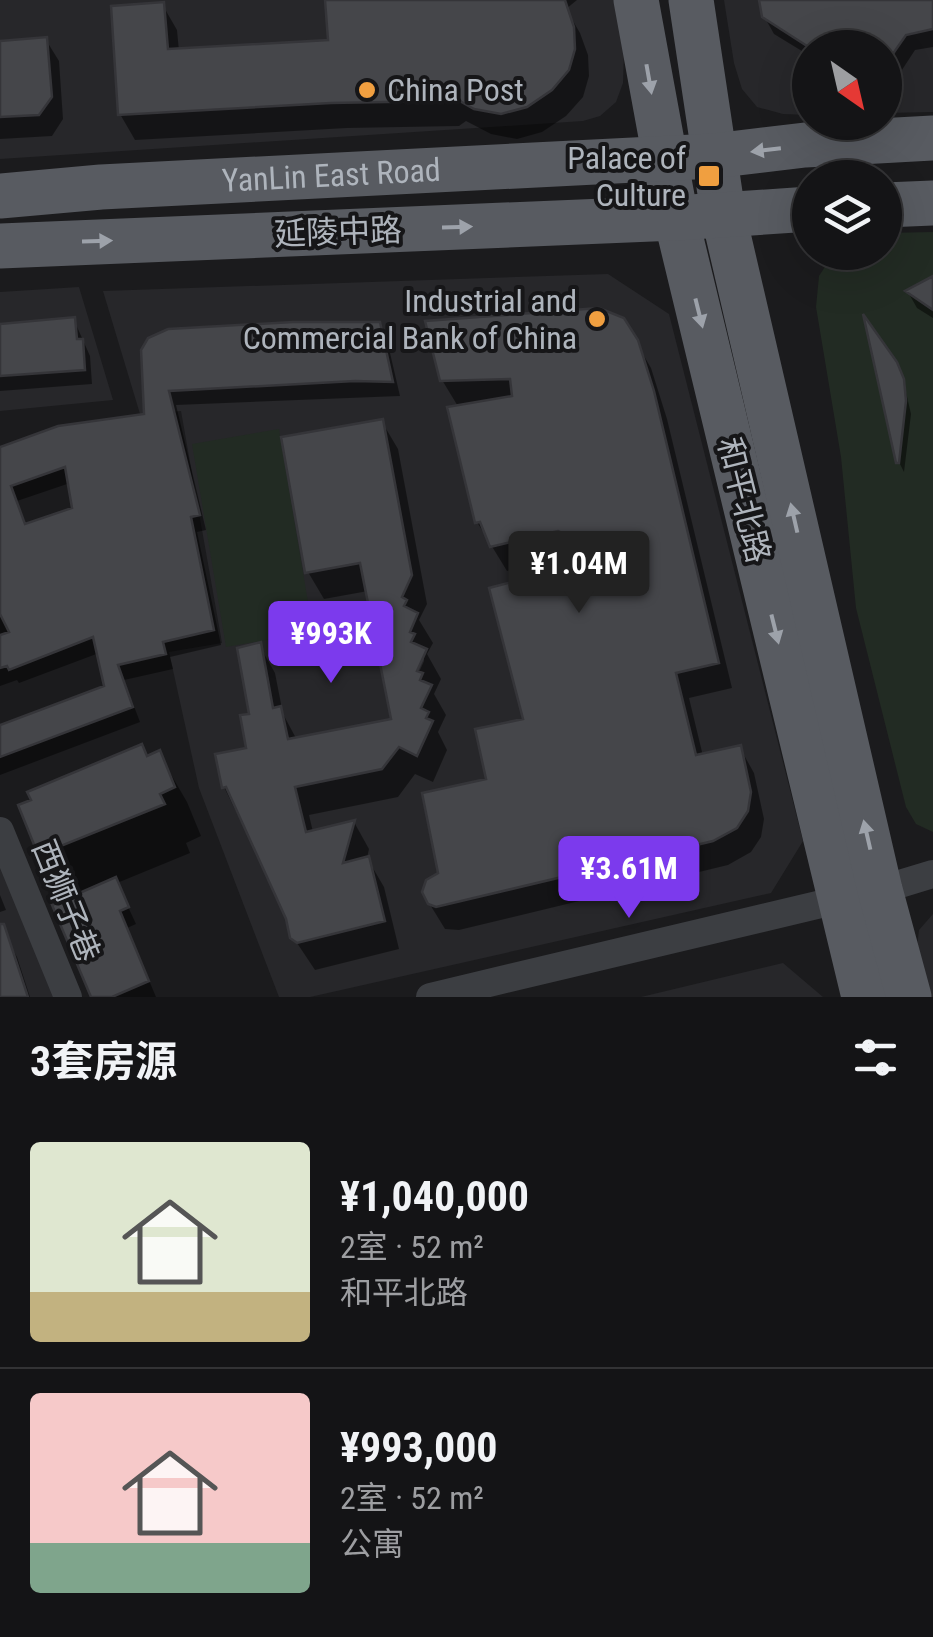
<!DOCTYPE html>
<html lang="zh">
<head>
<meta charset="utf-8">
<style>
  :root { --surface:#141416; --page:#1d1d1f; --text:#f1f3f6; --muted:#9d9ea1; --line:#333335; --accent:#7c3aed }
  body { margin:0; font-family:"Roboto Condensed","Noto Sans SC",sans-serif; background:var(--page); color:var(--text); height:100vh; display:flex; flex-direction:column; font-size:38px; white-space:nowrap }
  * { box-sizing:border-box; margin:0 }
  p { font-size:32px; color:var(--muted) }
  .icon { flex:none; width:55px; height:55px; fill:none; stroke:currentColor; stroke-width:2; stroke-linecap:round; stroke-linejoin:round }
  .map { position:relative; height:997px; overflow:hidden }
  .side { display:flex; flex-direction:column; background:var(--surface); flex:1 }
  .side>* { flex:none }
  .needle { width:65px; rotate:146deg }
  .controls { position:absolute; left:792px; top:30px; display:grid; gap:20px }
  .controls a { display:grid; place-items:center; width:110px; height:110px; border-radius:50%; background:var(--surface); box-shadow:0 10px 40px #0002,0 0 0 2px var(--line); font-size:50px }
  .price { position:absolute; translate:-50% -85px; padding:0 22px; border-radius:10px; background:var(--accent); color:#fff; font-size:32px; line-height:65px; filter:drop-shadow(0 2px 5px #0008) }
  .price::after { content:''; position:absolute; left:50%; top:60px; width:30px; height:22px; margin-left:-15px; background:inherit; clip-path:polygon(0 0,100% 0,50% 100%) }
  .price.on { background:#222; color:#fff }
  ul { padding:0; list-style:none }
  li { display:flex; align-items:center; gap:30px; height:250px; padding:0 30px }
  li+li { border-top:2px solid var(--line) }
  li span { display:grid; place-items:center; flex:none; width:280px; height:200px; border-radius:10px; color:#555 }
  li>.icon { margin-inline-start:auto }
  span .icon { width:120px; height:120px; fill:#fffc; stroke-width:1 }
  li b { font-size:42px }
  h2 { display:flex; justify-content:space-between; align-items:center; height:120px; padding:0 30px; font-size:42px }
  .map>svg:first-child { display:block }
  .built { fill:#27272a }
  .green { fill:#222b23 }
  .shadow { fill:#0007; fill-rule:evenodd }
  .building { fill:#45464a; stroke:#353539; stroke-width:2.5; fill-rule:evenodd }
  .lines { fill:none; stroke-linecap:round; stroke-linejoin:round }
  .minor { stroke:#3c3e42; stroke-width:28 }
  .primary { stroke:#585b61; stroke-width:45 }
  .oneway { fill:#9da2aa }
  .poi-dot { fill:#f09f40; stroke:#161618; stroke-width:4 }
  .labels { text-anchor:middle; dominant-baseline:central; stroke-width:8; stroke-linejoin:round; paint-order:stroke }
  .poi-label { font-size:32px; fill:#aeb4bc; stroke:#161618; text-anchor:end }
  .street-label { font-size:32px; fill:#aeb4bc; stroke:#161618 }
</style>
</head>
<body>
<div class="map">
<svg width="933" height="997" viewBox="0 0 933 997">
  <rect width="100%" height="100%" fill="#1b1b1d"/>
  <path class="built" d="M 0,0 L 615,0 L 624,50 L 623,83 L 616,102 L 600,116 L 583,121 L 0,159 Z
    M 724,0 L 933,0 L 933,112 L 885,113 L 885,48 L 810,48 L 810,115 L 783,114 L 757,107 L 742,89 L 734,63 Z
    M 608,274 L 669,314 L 803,841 L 771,893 L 310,997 L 279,997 L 199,788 L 169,652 L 222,643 L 181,411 L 140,414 L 103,291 Z
    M 79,287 L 113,400 L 0,411 L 0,292 Z
    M 0,865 L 54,997 L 0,997 Z
    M 933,914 L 933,997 L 923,997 L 915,965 L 919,930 Z
    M 783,963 L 823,997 L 641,997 Z"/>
  <path class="green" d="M 933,232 L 933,832 L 916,824 L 906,807 L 856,608 L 841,457 L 816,307 L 819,276 L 834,253 L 885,252 L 885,233 Z
    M 279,429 L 313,632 L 226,647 L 192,444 Z"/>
  <path class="shadow" d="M 328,0 L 577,0 L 566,9 L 580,33 L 588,55 L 589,76 L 583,97 L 566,116 L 542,132 L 517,139 L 491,134 L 466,121 L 459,126 L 347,128 L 135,140 L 120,114 L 162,4 L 177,30 L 179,51 L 331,43 Z
    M 761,0 L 933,0 L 933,47 L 915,50 L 900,73 L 885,63 L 885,48 L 810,48 L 810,56 L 774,34 L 764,16 Z
    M 46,40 L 59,61 L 63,119 L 52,136 L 0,139 L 0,43 Z
    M 933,283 L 933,318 L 917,308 L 908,292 Z
    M 74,320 L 90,356 L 92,384 L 0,391 L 0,326 Z
    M 623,320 L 651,368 L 667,419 L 732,688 L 689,698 L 703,756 L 740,748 L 754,773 L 764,819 L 761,837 L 751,852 L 728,865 L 459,930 L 445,929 L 426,898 L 489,781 L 526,721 L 593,564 L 574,555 L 507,571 L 477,522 L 459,408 L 442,380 Z
    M 379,324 L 387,340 L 400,396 L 176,405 L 206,530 L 197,532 L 221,645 L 170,657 L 173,669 L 124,680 L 140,722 L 0,775 L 0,728 L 107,688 L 99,653 L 19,683 L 17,680 L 0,686 L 0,449 L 147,416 L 144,351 ZM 70,483 L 75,510 L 27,526 L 17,501 Z
    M 902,375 L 911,414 L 904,472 L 899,462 Z
    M 382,422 L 398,449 L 427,604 L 419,620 L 433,643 L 427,654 L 441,679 L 434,694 L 446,715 L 438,732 L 447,750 L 433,782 L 415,774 L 398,797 L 309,815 L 313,832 L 354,822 L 369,849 L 367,858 L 384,887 L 399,949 L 315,970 L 293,937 L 289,919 L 224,787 L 249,750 L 259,645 L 275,673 L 283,714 L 297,740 L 394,721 L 368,591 L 324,599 L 308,572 ZM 424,649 L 424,661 L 414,683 L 410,681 Z
    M 159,754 L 187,802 L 201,836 L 186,843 L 190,853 L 117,883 L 136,924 L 127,928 L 156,997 L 94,997 L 80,896 L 76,889 L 65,894 L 38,846 L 148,759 Z
    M 0,895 L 6,910 L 0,912 Z
    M 8,941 L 17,957 L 30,997 L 0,997 L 0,943 Z"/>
  <path class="building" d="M 325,0 L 565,0 L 574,27 L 575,49 L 569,70 L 552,90 L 527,107 L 501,114 L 474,109 L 451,96 L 444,101 L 331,103 L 118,115 L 111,6 L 164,2 L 168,49 L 328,40 Z
    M 759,0 L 933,0 L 933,29 L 906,35 L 890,58 L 885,55 L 885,48 L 874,48 L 857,36 L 807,46 L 762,17 Z
    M 47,37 L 52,97 L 39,115 L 0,117 L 0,41 Z
    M 933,276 L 933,310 L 905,291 Z
    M 599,308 L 624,318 L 638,340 L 654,391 L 719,663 L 676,673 L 696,755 L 741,745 L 751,792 L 748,811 L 737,828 L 713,841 L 436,907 L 428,904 L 422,892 L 426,880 L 438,873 L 422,793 L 486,779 L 475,729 L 523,719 L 489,588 L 612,556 L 558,531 L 490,547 L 480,522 L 475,523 L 447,407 L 512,396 L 510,379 L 440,381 L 425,321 Z
    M 863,314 L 897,362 L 904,379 L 906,401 L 899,463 L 896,463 Z
    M 75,317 L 77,339 L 83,339 L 85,370 L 0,376 L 0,324 Z
    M 293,322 L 380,322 L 393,382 L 355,381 L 169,391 L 200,515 L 191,517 L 214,630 L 163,642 L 166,654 L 118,665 L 133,707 L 0,757 L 0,725 L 104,686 L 93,637 L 9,670 L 7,666 L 0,668 L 0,635 L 9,632 L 0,614 L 0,447 L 58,426 L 144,414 L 141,350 L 148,338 L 168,329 ZM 65,467 L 72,508 L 25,524 L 11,486 Z
    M 383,419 L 412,575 L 402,597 L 407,600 L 404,606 L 418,613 L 410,632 L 415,634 L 411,642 L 427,649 L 417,671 L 423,673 L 420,680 L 432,685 L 421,708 L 429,712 L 426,718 L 433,721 L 417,756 L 399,747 L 382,769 L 295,787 L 306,832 L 355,820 L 343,863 L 369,856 L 385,921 L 297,943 L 290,938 L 286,919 L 226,787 L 222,788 L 215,754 L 246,748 L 240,715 L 249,714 L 237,648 L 261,642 L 273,708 L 281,706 L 288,739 L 391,719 L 360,563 L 305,573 L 281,437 Z
    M 142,744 L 147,756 L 160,750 L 175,787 L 160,794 L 165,804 L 51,850 L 47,842 L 35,847 L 18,805 L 31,800 L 27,792 Z
    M 116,877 L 129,907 L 120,911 L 149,981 L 112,997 L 91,997 L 52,905 Z
    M 0,924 L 4,924 L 28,997 L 0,997 Z"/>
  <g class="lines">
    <path class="minor" d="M 0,831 L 68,997
      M 430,997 L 880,890 L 933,874"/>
    <g class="primary">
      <path d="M 636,0 L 676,218 L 864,997"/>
      <path d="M 691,0 L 723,213 L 880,890 L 909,997"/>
      <path id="s1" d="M 0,196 L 101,187 L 713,156 L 805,145 L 933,138"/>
      <path d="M 885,205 L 933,203"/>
      <path d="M 0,246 L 676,218 L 810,209"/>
    </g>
  </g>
  <defs><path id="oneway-solid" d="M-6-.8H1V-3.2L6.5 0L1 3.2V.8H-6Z" transform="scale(2.5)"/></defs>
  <g class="oneway">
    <use href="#oneway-solid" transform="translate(649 79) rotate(80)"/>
    <use href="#oneway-solid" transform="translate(766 150) rotate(173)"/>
    <use href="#oneway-solid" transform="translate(457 227) rotate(-2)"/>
    <use href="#oneway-solid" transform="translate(97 241) rotate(-2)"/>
    <use href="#oneway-solid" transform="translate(699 313) rotate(76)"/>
    <use href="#oneway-solid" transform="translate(794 518) rotate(-103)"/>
    <use href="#oneway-solid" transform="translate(775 629) rotate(76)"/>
    <use href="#oneway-solid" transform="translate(867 835) rotate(-103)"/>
  </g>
  <g class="poi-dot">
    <circle cx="367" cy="90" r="10"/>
    <rect x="697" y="164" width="24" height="24" rx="5"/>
    <circle cx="597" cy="319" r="10"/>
  </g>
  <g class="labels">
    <g class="poi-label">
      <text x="387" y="90" text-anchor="start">China Post</text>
      <text x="686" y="158">Palace of<tspan x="686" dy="37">Culture</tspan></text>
      <text x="577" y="301">Industrial and<tspan x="577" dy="37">Commercial Bank of China</tspan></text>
    </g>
    <g class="street-label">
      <text stroke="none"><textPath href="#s1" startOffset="332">YanLin East Road</textPath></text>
      <text transform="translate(338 232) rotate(-2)">延陵中路</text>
      <text transform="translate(744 500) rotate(76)">和平北路</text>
      <text transform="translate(66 901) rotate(68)">西狮子巷</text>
    </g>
  </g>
</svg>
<div class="controls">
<a><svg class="needle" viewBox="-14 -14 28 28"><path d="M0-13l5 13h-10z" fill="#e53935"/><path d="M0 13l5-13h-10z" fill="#9d9ea1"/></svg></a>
<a><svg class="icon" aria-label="layers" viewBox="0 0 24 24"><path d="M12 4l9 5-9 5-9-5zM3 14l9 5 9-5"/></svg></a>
</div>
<b class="price on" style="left:579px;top:616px">¥1.04M</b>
<b class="price" style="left:331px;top:686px">¥993K</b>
<b class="price" style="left:629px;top:921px">¥3.61M</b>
</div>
<section class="side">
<h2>3套房源<svg class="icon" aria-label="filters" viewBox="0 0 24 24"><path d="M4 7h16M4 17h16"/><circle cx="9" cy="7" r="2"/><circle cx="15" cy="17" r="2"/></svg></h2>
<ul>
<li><span style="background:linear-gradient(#dfe7d0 75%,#c2b280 0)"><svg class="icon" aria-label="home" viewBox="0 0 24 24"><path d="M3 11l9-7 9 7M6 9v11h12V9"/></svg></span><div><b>¥1,040,000</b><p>2室 · 52 m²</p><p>和平北路</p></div></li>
<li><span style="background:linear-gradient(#f6c9c9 75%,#7fa58c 0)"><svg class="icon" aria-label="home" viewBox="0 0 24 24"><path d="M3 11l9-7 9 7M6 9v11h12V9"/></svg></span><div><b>¥993,000</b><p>2室 · 52 m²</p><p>公寓</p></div></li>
</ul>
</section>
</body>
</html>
